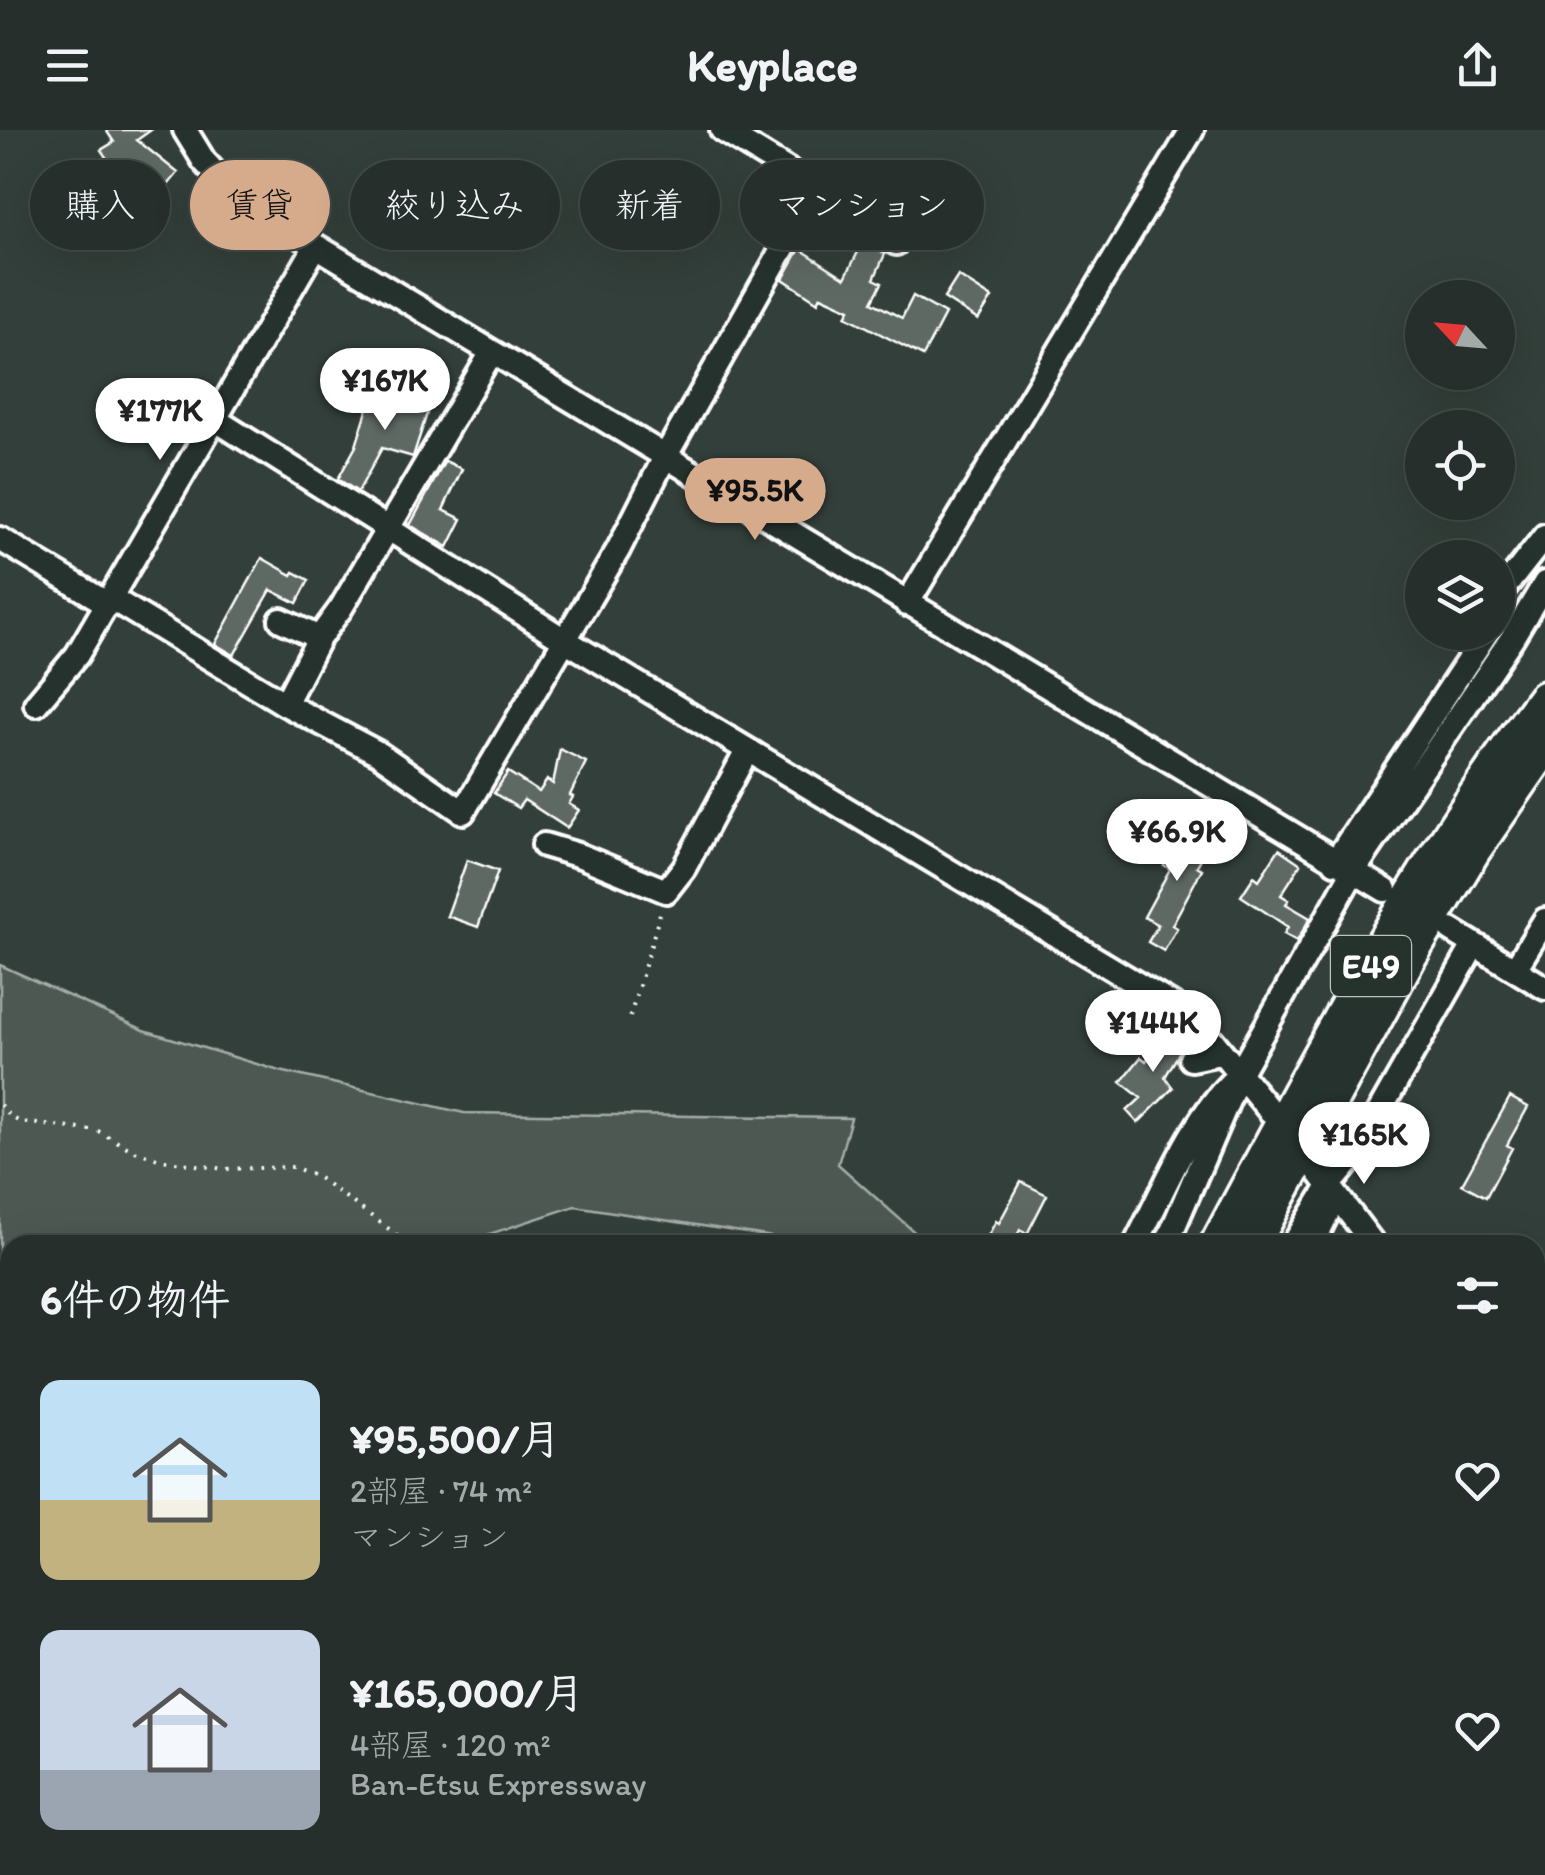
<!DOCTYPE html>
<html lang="ja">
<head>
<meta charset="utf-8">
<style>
  :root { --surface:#262f2c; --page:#323b38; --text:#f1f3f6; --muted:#a4a9a9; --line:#424a48; --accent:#d6ab8b }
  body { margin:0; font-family:Itim,"Klee One",sans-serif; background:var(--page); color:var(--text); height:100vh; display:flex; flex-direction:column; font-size:38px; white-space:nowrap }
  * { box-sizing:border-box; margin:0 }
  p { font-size:32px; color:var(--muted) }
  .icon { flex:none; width:55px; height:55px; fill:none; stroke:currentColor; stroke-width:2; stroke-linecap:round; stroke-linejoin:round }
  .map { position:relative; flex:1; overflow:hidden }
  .panel { position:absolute; left:0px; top:1105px; width:1545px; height:640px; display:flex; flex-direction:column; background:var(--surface); border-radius:30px 30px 0 0; box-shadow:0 10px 40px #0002,0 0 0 2px var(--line) }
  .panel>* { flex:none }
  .banner { position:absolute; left:30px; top:30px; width:1000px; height:90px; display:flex; gap:20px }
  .needle { width:65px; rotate:296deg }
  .buttons { position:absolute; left:1405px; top:150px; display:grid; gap:20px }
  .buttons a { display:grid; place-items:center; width:110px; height:110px; border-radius:50%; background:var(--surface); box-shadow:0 10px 40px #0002,0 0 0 2px var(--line); font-size:50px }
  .price { position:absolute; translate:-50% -85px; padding:0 22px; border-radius:35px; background:#fff; color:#222; font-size:32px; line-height:65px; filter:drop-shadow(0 2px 5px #0008) }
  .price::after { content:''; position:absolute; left:50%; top:60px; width:30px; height:22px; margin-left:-15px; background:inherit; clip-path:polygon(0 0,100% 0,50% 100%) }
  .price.current { background:var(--accent); color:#111 }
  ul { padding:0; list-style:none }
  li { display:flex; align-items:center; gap:30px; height:250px; padding:0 40px }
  li span { display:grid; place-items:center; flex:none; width:280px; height:200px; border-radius:20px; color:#555 }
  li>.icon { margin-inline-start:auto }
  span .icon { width:120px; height:120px; fill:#fffc; stroke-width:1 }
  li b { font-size:42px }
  h2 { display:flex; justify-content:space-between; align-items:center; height:120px; padding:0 40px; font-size:42px }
  .pill { padding:0 35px; border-radius:45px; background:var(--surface); box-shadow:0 10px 40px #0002,0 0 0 2px var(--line); font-size:35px; line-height:90px }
  .pill.current { background:var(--accent); color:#111 }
  header { display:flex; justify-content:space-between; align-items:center; height:130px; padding:0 40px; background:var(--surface); font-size:45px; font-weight:800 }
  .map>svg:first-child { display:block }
  .green { fill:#4d5853; stroke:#a6aca9; stroke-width:2.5 }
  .building { fill:#5f6964; stroke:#fff; stroke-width:2.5 }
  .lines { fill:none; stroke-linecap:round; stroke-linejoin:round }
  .minor-casing { stroke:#fff; stroke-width:30 }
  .highway-casing { stroke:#fff; stroke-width:42 }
  .path { stroke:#fff; stroke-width:4; stroke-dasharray:2.5 8; stroke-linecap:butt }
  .minor { stroke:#26332d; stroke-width:22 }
  .highway { stroke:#26332d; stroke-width:35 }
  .labels { text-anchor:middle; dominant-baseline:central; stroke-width:9; stroke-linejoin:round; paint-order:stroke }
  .shield { fill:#26332d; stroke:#bec2c0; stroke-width:2.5 }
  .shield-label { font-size:35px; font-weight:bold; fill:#fff }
</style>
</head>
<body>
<header><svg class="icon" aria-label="menu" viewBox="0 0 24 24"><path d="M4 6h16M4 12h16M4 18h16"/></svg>Keyplace<svg class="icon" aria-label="share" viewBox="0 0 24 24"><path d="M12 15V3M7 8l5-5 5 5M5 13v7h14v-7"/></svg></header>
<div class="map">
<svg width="1545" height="1745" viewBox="0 0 1545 1745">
  <rect width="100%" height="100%" fill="#333f3a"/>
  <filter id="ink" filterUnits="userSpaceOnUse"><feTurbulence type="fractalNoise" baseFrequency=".01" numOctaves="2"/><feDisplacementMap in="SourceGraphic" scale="20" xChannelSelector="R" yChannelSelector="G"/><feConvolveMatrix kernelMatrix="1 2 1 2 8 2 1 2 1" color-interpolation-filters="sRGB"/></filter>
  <g filter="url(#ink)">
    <path class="green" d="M 0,835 L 144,900 L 280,941 L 464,983 L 851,988 L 838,1034 L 929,1115 L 788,1115 L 779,1108 L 575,1076 L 456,1115 L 10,1115 L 10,1152 L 0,1148 Z"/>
    <path class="building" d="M 106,0 L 151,0 L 137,10 L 178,43 L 168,55 L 163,51 L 142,76 L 122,59 L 109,38 L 112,36 L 101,20 L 114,12 Z
      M 863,112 L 885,124 L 874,149 L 882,153 L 872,172 L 902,188 L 913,166 L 945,184 L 923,226 L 846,186 L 850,179 L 821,166 L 818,172 L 783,149 L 800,119 L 845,148 Z
      M 958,146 L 992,168 L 978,190 L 944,168 Z
      M 374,258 L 430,274 L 413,327 L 382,318 L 358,362 L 338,349 L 356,316 Z
      M 445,331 L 462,339 L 443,380 L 462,389 L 448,417 L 410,395 Z
      M 262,428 L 292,445 L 294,442 L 309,450 L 297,473 L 271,460 L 234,525 L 215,514 Z
      M 560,619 L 586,632 L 570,665 L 573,667 L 569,674 L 579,680 L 567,698 L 524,670 L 518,678 L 494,663 L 508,642 L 539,662 L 547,650 L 553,654 Z
      M 1186,694 L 1212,709 L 1197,736 L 1202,739 L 1172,795 L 1177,798 L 1164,821 L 1148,812 L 1158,795 L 1144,787 L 1170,739 L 1164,735 Z
      M 1279,719 L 1301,734 L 1281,765 L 1289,770 L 1286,774 L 1310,788 L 1297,811 L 1284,804 L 1288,797 L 1241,766 L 1254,746 L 1259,750 Z
      M 467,730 L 498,741 L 478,797 L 447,786 Z
      M 1170,899 L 1187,910 L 1165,947 L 1173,958 L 1138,993 L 1127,981 L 1141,968 L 1121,952 L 1141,927 L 1146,931 Z
      M 1510,967 L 1528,977 L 1507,1015 L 1512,1018 L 1486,1067 L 1462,1054 Z
      M 1021,1052 L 1047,1065 L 1027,1104 L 1020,1100 L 1012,1115 L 983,1115 L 996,1091 L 999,1093 Z"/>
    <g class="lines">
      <g class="minor-casing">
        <path id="minor" d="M 185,0 L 204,31 L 240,70 L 1385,760
          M 817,58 L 896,113
          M 216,290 L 563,509 L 1194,888 L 1270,981
          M 0,409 L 106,473 L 111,470 L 119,473 L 285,574 L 378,623 L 463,682 L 618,420 L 665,327 L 817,58 L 722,0
          M 1498,466 L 1545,406
          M 907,474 L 1192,0
          M 281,490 L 319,508
          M 36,574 L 77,525 L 316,116
          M 285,574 L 319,508 L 341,478 L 492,222
          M 544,715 L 581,726 L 666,761 L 684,738 L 747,621
          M 1335,732 L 1487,502
          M 1451,800 L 1545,858
          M 1515,839 L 1545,790
          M 1191,929 L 1220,923
          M 1312,1033 L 1374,1115
          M 1135,1115 C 1165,1059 1191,988 1238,946 L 1353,742 L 1512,508 L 1545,453
          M 1166,1115 L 1233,959
          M 1293,1115 L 1330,1055 L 1354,1026 L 1474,815
          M 1312,1115 L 1330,1078
          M 1535,1309 L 1545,1320
          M 0,1416 L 10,1422
          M 247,1745 L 253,1735
          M 788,1745 L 795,1735
          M 996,1745 L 1003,1735"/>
      </g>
      <g class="highway-casing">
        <path id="highway" d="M 1218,1115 C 1318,928 1417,739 1545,569
          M 1251,1115 L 1409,825 L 1473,719 L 1545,615
          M 864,1745 L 870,1735
          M 896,1745 L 902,1735"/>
      </g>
      <path class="path" d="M 630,887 L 661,780
        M 0,975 L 11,987 L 20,992 L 98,1001 L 132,1020 L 161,1030 L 224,1039 L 294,1037 L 319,1048 L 411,1115"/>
      <use href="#minor" class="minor"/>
      <use href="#highway" class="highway"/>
    </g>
  </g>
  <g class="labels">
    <rect class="shield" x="1331" y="806" width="80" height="60" rx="8"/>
    <g class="shield-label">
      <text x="1371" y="836">E49</text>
    </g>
  </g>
</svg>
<div class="buttons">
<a><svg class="needle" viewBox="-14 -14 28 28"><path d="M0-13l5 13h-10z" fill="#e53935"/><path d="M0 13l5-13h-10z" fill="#a4a9a9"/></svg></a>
<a><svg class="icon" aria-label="locate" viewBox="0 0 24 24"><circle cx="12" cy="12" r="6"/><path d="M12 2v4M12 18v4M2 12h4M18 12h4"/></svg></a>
<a><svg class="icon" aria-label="layers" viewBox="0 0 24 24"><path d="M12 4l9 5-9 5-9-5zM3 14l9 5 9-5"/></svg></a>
</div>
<b class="price" style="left:385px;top:303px">¥167K</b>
<b class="price" style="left:160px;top:333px">¥177K</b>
<b class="price current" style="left:755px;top:413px">¥95.5K</b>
<b class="price" style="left:1177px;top:754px">¥66.9K</b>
<b class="price" style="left:1153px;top:945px">¥144K</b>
<b class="price" style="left:1364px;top:1057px">¥165K</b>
<div class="banner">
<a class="pill">購入</a>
<a class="pill current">賃貸</a>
<a class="pill">絞り込み</a>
<a class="pill">新着</a>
<a class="pill">マンション</a>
</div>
<section class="panel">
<h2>6件の物件<svg class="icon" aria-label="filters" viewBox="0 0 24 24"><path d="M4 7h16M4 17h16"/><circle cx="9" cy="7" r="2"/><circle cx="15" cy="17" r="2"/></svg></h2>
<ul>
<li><span style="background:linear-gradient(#bfe0f5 60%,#c2b280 0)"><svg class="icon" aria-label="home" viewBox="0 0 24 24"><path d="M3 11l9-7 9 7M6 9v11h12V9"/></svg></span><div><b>¥95,500/月</b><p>2部屋 · 74 m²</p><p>マンション</p></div><svg class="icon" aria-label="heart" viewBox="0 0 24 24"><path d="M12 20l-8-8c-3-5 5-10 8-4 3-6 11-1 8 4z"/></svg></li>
<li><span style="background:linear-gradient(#c9d6e8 70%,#9aa5b1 0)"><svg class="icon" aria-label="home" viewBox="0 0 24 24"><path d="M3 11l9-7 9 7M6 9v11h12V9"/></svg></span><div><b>¥165,000/月</b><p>4部屋 · 120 m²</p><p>Ban-Etsu Expressway</p></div><svg class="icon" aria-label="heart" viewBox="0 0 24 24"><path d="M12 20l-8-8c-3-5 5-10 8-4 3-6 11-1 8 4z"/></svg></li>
</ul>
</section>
</div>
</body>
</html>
